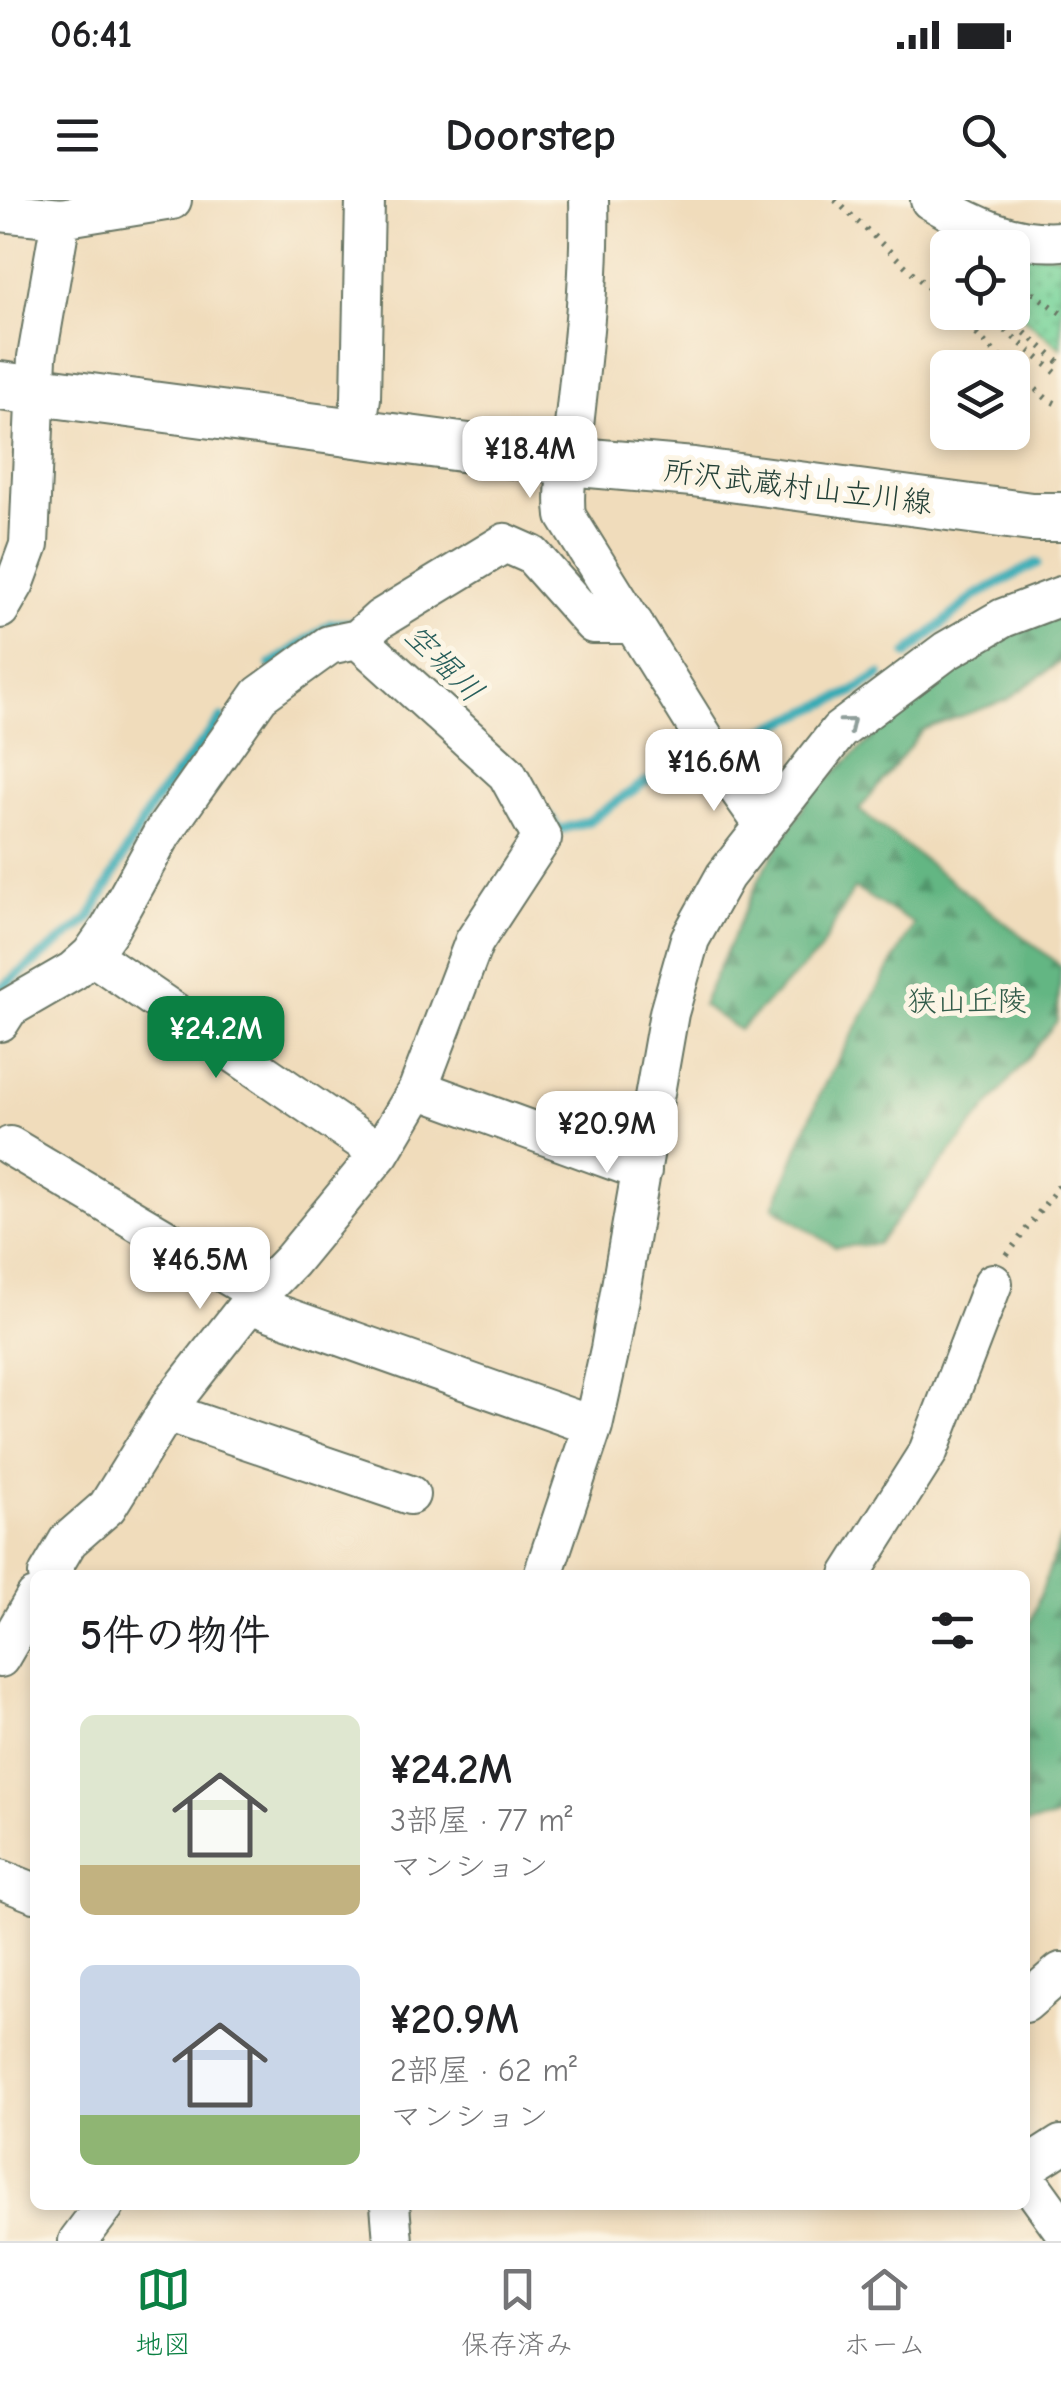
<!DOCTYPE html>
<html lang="ja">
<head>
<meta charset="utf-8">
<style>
  :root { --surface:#fff; --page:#f6f6f6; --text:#202124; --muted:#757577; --line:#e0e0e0; --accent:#0b8043 }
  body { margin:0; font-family:"Comic Neue","Klee One",sans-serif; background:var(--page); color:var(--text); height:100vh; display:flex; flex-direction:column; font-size:38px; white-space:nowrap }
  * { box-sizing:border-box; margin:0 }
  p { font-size:32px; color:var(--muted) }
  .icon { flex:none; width:55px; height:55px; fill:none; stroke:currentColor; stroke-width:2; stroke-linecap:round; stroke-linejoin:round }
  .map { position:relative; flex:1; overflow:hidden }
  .panel { position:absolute; left:30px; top:1370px; width:1000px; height:640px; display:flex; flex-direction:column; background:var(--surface); border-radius:15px; box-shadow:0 5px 15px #0003 }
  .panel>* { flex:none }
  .controls { position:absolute; left:930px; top:30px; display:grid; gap:20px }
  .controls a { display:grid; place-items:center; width:100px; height:100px; border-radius:15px; background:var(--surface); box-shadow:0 5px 15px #0003; font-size:50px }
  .price { position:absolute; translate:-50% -85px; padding:0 22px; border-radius:20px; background:#fff; color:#222; font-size:32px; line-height:65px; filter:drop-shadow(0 2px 5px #0008) }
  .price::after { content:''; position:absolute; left:50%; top:60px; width:30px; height:22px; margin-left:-15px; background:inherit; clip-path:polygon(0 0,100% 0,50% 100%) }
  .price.active { background:var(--accent); color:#fff }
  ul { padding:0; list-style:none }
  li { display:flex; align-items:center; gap:30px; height:250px; padding:0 50px }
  li span { display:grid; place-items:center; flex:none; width:280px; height:200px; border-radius:15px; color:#555 }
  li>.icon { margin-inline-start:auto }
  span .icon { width:120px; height:120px; fill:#fffc; stroke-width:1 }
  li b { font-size:42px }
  h2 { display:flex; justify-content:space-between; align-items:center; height:120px; padding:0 50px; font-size:42px }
  .status { display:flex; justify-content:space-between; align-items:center; height:70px; padding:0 50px; background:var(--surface); direction:ltr }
  .status svg { height:28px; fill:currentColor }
  header { display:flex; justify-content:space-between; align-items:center; height:130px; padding:0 50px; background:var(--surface); font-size:45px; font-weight:600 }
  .menu { display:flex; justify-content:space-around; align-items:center; height:140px; border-top:2px solid var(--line); background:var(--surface); font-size:28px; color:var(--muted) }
  .menu a { display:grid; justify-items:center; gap:5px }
  .menu .active { color:var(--accent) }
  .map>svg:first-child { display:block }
  .forest { fill:url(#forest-firs); stroke:#417a5c; stroke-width:2.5 }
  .park { fill:url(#park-dots); stroke:#4c8868; stroke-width:2.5 }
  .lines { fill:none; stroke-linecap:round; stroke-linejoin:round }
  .stream { stroke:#39abb5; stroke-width:10 }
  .minor-casing { stroke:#687563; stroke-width:42 }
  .major-casing { stroke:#687563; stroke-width:52 }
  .path { stroke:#687563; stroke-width:6; stroke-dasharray:2.5 8; stroke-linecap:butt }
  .minor { stroke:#fff; stroke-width:38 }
  .major { stroke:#fff; stroke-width:48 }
  .oneway { stroke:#8f9e9a }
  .labels { text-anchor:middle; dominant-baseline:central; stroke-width:10; stroke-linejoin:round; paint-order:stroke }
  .street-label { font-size:30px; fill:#1f3d34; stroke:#fcf5e5 }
  .park-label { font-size:30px; fill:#315b49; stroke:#fcf5e5 }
  .water-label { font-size:32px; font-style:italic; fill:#275e5b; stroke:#fcf5e5 }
</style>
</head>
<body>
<div class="status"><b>06:41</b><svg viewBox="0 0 49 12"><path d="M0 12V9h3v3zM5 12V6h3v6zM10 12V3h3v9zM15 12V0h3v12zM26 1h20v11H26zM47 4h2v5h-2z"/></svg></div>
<header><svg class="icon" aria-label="menu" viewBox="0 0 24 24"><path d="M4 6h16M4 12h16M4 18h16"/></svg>Doorstep<svg class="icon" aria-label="search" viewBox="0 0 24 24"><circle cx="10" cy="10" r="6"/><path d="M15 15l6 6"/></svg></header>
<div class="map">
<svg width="1061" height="2041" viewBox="0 0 1061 2041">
  <defs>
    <pattern id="forest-firs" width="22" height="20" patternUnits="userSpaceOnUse" patternTransform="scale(2.5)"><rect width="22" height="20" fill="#63b683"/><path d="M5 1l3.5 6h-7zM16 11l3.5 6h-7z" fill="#51956c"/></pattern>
    <pattern id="park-dots" width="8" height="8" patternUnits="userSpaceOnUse" patternTransform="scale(2.5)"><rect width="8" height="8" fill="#7ad49b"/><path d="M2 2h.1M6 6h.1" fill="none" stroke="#63ad7f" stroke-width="1.8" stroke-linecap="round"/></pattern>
  </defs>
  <rect width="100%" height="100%" fill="#fcf5e5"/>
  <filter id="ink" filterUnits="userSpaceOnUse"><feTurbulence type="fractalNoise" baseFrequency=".01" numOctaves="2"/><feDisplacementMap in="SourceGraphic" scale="20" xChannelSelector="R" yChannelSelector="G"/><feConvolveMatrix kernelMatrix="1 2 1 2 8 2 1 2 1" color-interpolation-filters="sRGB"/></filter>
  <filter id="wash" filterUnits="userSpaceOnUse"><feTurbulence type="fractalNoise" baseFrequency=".0048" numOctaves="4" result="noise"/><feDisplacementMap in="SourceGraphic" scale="40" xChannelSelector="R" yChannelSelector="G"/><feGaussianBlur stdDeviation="2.25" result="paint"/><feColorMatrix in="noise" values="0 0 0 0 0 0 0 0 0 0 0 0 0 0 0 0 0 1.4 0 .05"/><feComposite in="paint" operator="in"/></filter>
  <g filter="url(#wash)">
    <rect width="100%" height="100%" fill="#f0dcbb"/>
    <path class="forest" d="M 1061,414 L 1061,461 L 1007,500 L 924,529 L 859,610 L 1061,766 L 1057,821 L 877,1044 L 835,1047 L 774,1007 L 822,889 L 914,724 L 854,688 L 819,752 L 739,830 L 702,805 L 762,673 L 810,596 L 922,491 L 990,444 Z
      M 1061,1337 L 1061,1617 L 1025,1624 L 1025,1437 Z"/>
    <path class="park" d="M 1012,52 L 1061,55 L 1061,148 L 1013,109 Z"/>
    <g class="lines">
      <path class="stream" d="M 907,454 L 975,396 L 1037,363
        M 271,465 L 331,424 L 350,423
        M 550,617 L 559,630 L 589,621 L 645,582 L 855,491 L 880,475
        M 0,789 L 89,719 L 152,605 L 222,518"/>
    </g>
  </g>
  <g filter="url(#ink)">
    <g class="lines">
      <g class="minor-casing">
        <path id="minor" d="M 589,0 C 591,72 583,145 575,217 C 572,251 562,281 566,316 L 721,565 L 763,624
          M 930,0 C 971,24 1012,45 1061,41
          M 0,12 L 61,18 L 172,0
          M 356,231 L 361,198 L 365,0
          M 0,409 L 15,383 L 29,345 L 37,157 L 61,18
          M 91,755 L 380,953
          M 0,822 L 9,808 L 73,771 L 91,755 L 110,728 L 162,634 L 260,495 L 329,445 L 358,439 L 380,419 L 505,343 L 532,355 L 593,424 L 634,424
          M 418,889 L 642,971
          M 10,946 L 259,1094
          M 249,1104 L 593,1226
          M 166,1212 L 410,1295
          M 48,1375 L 68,1341 L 107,1307 L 173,1201 L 249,1104 L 291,1061 L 380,953 L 418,889 L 474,742 L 542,638 L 507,574 L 358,439
          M 543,1375 L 593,1226 L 610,1149 L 669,813 L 690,739 L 725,676 L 839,531 L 946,451 L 1003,418 L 1061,396
          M 850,1375 L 928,1252 L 993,1083
          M 0,1458 L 35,1398
          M 0,1679 L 35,1693
          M 1025,1803 L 1061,1772
          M 1025,1968 L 1061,1945
          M 1025,1977 L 1061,2027
          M 390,2005 L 393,2041
          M 78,2041 L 105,2005"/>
      </g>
      <g class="major-casing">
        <path id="major" d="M 0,186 L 567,261 L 693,272 L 1031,317 L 1061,317"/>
      </g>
      <path class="path" d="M 835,0 L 948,106
        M 1016,80 L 1061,113
        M 954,112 L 1011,168
        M 1001,112 L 1061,164
        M 989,117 L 1061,177
        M 974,132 L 993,112
        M 1012,169 L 1047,199 L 1061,206
        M 1007,1055 L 1061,983"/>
      <use href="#minor" class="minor"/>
      <use href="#major" class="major"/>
    </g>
    <defs><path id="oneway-chevron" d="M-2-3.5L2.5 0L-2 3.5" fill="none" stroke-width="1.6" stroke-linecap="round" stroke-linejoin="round" transform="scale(2.5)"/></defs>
    <use class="oneway" href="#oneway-chevron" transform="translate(849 524) rotate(-39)"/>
  </g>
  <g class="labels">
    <g class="street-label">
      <text transform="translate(798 287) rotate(7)">所沢武蔵村山立川線</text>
    </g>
    <g class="park-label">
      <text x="967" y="801">狭山丘陵</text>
    </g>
    <g class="water-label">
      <text transform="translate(444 463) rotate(45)">空堀川</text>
    </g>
  </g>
</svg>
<div class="controls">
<a><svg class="icon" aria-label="locate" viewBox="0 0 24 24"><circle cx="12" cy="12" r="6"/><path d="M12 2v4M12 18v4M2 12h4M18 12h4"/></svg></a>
<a><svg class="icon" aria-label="layers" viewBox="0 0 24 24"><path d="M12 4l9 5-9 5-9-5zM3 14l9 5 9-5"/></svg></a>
</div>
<b class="price" style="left:530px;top:301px">¥18.4M</b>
<b class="price" style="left:714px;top:614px">¥16.6M</b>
<b class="price active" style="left:216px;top:881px">¥24.2M</b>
<b class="price" style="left:607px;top:976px">¥20.9M</b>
<b class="price" style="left:200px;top:1112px">¥46.5M</b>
<section class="panel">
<h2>5件の物件<svg class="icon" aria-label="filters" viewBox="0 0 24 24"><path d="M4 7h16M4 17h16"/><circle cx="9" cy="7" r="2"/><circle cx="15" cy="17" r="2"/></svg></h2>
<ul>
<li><span style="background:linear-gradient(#dfe7d0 75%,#c2b280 0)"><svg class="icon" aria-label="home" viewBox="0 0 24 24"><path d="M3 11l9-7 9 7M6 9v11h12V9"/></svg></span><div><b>¥24.2M</b><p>3部屋 · 77 m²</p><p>マンション</p></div></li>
<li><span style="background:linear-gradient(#c9d6e8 75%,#8fb573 0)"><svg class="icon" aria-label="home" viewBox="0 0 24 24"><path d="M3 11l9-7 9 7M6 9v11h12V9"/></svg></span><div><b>¥20.9M</b><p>2部屋 · 62 m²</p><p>マンション</p></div></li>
</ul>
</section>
</div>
<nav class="menu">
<a class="active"><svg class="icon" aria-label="map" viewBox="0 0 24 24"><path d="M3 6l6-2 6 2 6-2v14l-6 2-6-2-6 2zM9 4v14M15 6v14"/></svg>地図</a>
<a><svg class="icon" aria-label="saved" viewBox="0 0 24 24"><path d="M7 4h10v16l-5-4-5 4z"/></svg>保存済み</a>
<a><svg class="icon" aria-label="home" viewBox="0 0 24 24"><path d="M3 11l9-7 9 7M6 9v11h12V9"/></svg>ホーム</a>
</nav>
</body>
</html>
